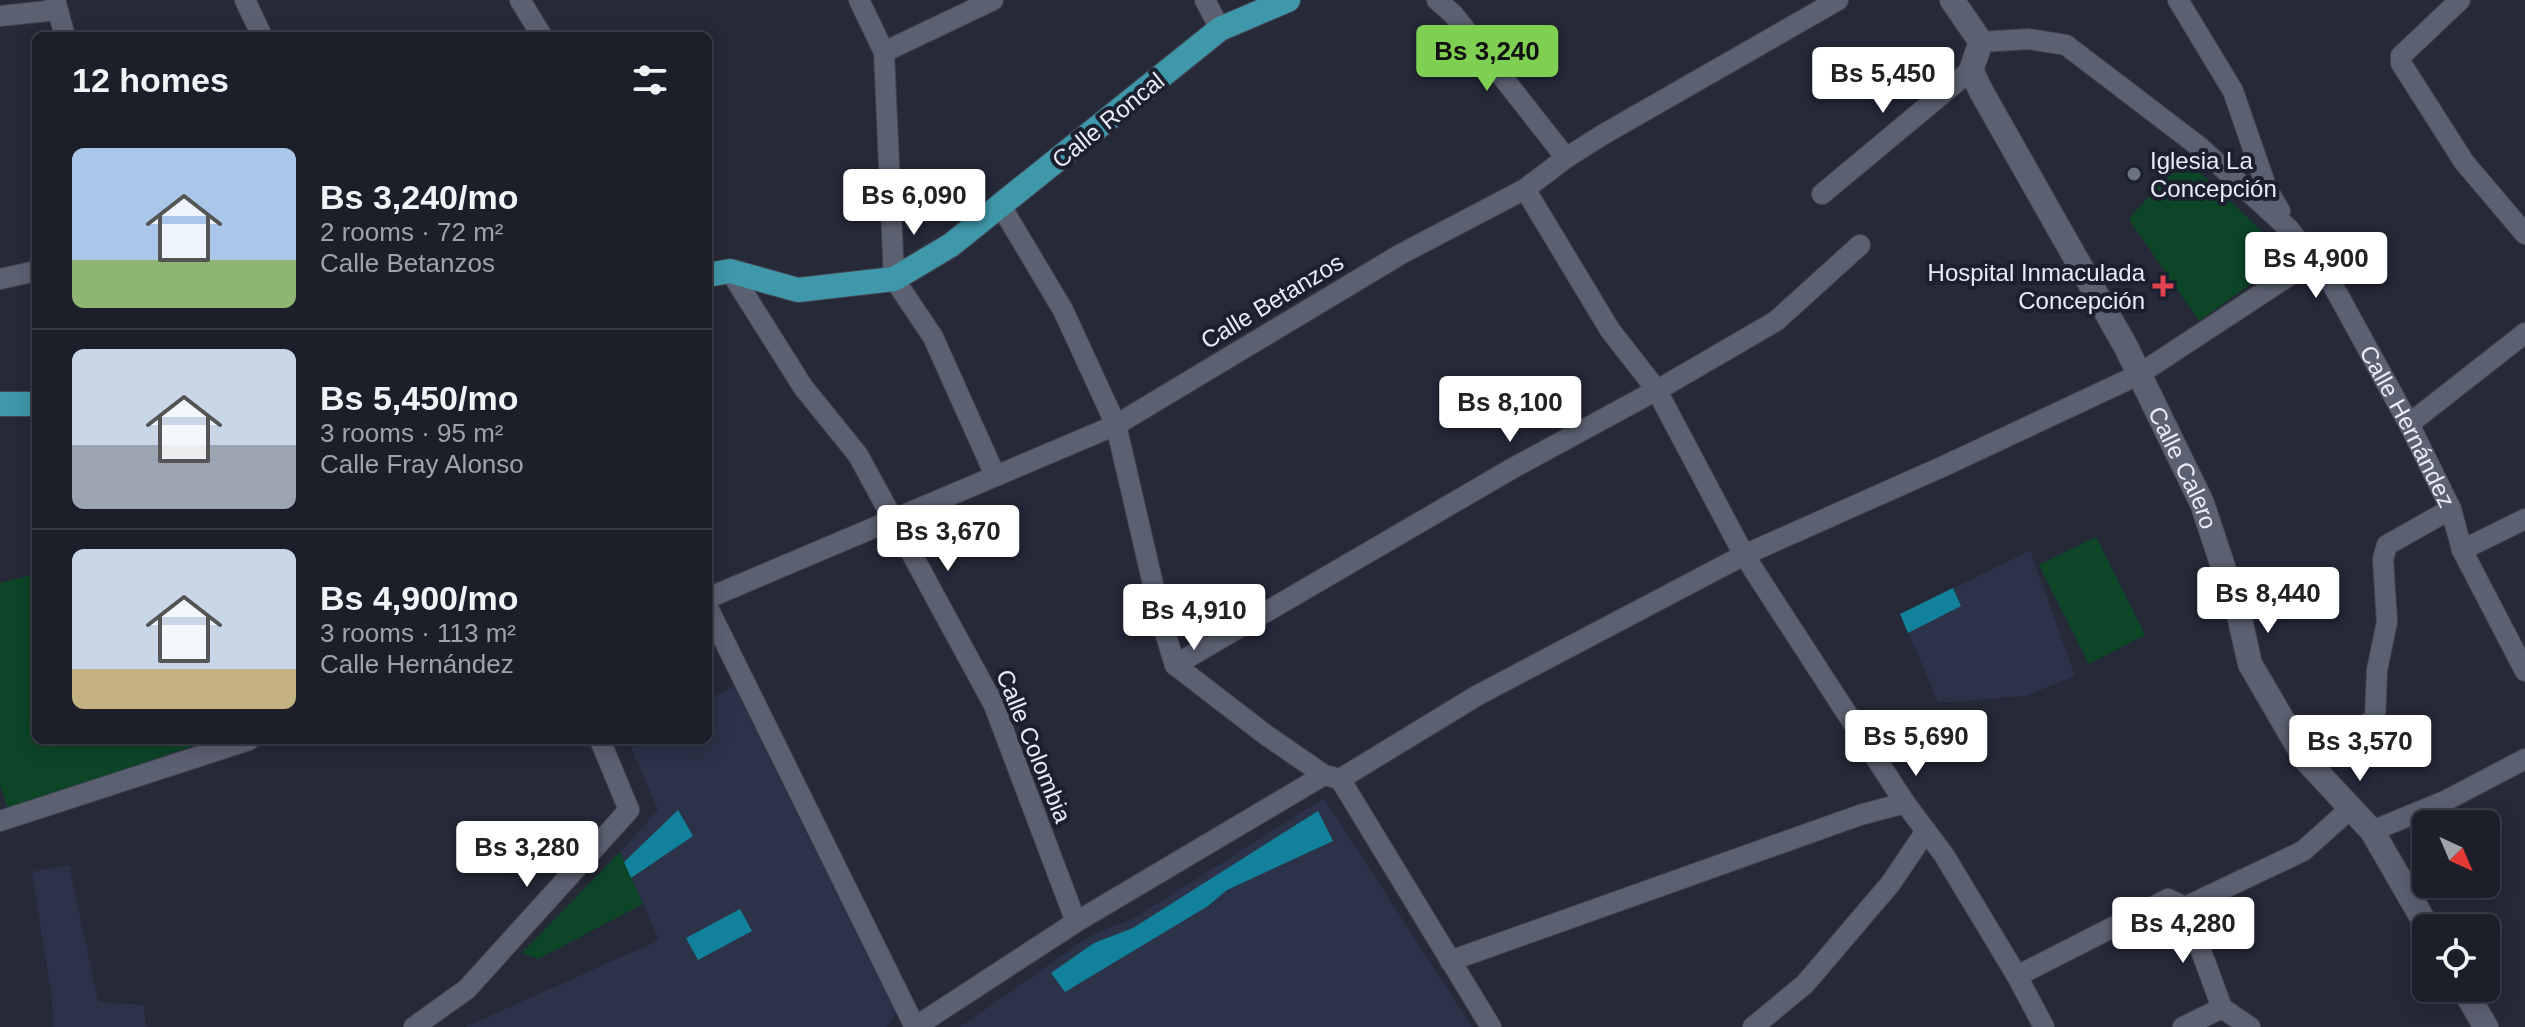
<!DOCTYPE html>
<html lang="en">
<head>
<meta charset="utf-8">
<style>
  :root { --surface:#1c1f2a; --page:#252732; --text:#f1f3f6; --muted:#a0a2a8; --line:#3a3d47; --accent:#7fd052 }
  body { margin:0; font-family:Arial,sans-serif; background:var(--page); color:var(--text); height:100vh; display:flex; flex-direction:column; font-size:30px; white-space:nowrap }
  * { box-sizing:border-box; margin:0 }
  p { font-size:26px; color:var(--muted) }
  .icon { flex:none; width:44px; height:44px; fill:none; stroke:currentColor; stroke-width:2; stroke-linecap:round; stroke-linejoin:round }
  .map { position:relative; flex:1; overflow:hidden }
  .sheet { position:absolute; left:32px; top:32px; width:680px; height:712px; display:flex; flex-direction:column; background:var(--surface); border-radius:12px; box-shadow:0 4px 20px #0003,0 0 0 2px var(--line) }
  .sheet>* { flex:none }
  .needle { width:52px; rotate:136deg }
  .buttons { position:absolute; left:2412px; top:810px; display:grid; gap:16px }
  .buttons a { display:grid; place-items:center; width:88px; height:88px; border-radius:12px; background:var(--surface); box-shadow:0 4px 20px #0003,0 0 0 2px var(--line); font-size:40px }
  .price { position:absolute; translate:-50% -68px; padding:0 18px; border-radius:8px; background:#fff; color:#222; font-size:26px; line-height:52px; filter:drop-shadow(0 2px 4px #0008) }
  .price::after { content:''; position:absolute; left:50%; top:48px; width:24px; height:18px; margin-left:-12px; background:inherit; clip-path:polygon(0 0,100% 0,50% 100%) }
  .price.selected { background:var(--accent); color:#111 }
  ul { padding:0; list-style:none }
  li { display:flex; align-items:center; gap:24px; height:200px; padding:0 40px }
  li+li { border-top:2px solid var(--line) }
  li span { display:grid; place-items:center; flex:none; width:224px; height:160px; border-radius:12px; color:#555 }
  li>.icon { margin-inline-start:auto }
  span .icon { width:96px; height:96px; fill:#fffc; stroke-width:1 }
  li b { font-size:34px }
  h2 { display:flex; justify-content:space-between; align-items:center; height:96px; padding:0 40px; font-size:34px }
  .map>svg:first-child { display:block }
  .built { fill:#2c3247 }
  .green { fill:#0d4527 }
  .water { fill:#12829c }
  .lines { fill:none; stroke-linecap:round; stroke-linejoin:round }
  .street-casing { stroke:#424552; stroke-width:22 }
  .secondary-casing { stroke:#424552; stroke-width:26 }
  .primary-casing { stroke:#424552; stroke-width:26 }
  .street { stroke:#5c6172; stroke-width:20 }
  .secondary { stroke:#5c6172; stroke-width:24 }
  .primary { stroke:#3f98aa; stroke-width:24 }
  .worship-dot { fill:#6b7280; stroke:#1b1f2e; stroke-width:3 }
  .health-dot { fill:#e0444e; stroke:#1b1f2e; stroke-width:3 }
  .labels { text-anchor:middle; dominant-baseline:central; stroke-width:8; stroke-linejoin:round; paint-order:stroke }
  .street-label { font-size:24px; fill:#e8ebf5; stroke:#1b1f2e }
  .poi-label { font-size:24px; fill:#e8ebf5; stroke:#1b1f2e; text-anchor:start }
</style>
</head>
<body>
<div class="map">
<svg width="2525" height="1027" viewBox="0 0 2525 1027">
  <rect width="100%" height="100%" fill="#252938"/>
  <path class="built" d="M 2030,550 L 2075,676 L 2026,696 L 1938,703 L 1901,614 Z
    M 734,687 L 896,1014 L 886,1027 L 465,1027 L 659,940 L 620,852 L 658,810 L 628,740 L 708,740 L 708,699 Z
    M 1324,798 L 1472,1027 L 960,1027 L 1090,936 L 1136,917 Z
    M 69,865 L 98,1002 L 144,1005 L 146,1027 L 53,1027 L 52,1000 L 32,872 Z"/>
  <path class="green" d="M 2184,157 L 2276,245 L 2276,266 L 2199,321 L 2129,219 Z
    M 2096,537 L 2145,635 L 2089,664 L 2039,565 Z
    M 36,574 L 36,740 L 210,740 L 8,809 L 0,785 L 0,583 Z
    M 620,852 L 643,904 L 538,959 L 522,953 Z"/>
  <path class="water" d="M 1953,588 L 1961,606 L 1908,633 L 1900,614 Z
    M 678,810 L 693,836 L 631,878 L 624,862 Z
    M 1318,811 L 1333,841 L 1227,890 L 1208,906 L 1065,992 L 1051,973 L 1094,943 L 1133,928 Z
    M 740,909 L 752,931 L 698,960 L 686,938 Z"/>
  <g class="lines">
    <g class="street-casing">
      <g id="street">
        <path d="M 55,0 L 65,36"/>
        <path d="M 245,0 L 262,36"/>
        <path d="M 520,0 L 542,36"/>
        <path d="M 859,0 L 884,52 L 894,279 L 933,337 L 995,475"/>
        <path d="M 1205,0 L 1220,29"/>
        <path d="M 1437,0 L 1453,14 L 1566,158"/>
        <path d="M 2178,0 L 2233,91 L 2267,189 L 2280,211"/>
        <path d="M 2460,0 L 2401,56 L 2401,63 L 2464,162 L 2525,234"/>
        <path d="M 0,16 L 57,10"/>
        <path id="s1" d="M 1981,42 L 2028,39 L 2066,45 L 2201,148 L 2289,229 L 2331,282 L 2409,424 L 2451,509 L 2462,550 L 2525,671"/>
        <path d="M 884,52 L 993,0"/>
        <path d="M 1525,189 L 1610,330 L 1656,389 L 1744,555 L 1905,803 L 1944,855 L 2017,976 L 2044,1027"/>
        <path d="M 1822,194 L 1971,70"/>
        <path d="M 1001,206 L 1063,310 L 1116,425 L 1162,623 L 1175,665 L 1266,735 L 1324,775 L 1340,779 L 1491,1027"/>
        <path d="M 730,271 L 803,387 L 858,455 L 994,705 L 1076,922"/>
        <path d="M 0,279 L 36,271"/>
        <path d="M 2409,424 L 2525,333"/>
        <path d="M 2462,550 L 2525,519"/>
        <path d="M 708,598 L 1116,425 L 1401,254 L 1525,189 L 1566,158 L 1604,134 L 1838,0"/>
        <path d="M 708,608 L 915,1027"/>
        <path d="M 1175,665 L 1513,468 L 1666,385 L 1776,321 L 1860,245"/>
        <path d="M 2306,760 L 2375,719 L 2377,670 L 2387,622 L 2383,559 L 2387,545 L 2451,509"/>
        <path d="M 1340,779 L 1478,695 L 1744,555 L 1944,466 L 2138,375 L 2313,260"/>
        <path d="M 0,821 L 249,740"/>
        <path d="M 2372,831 L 2445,801 L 2525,759"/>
        <path d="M 2185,907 L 2222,1008"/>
        <path d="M 1450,961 L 1860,815 L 1905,803"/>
        <path d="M 2017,976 L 2168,899 L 2185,907 L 2303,851 L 2351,808"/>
        <path d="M 414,1027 L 467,989 L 629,810 L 600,740"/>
        <path d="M 915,1027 L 1076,922 L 1324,775"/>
        <path d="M 1753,1027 L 1805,984 L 1891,883 L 1926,831"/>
        <path d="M 2183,1027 L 2222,1008 L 2250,1027"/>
      </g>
    </g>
    <g class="secondary-casing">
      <g id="secondary">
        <path id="s2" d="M 1952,0 L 1981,42 L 1971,70 L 1981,91 L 2126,347 L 2202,503 L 2239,615 L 2250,664 L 2306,760 L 2372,831 L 2428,928"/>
        <path d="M 2463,988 L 2486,1027"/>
      </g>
    </g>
    <g class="primary-casing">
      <path id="primary" d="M 708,275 L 730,271 L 798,290 L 894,279 L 951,245 L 1220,29 L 1288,0
        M 0,404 L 36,404"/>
    </g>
    <use href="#street" class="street"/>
    <use href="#secondary" class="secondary"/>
    <use href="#primary" class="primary"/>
  </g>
  <circle class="worship-dot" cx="2134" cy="174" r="8"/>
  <path class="health-dot" d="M2159 274h8v8h8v8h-8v8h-8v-8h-8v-8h8z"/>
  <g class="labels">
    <g class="street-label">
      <text transform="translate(1108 120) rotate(-39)">Calle Roncal</text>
      <text transform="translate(1272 301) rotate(-31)">Calle Betanzos</text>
      <text stroke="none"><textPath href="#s1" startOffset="606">Calle Hernández</textPath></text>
      <text stroke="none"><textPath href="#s2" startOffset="532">Calle Calero</textPath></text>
      <text transform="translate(1034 746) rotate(68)">Calle Colombia</text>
    </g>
    <g class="poi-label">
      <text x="2150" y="160">Iglesia La<tspan x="2150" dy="28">Concepción</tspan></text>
      <text x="2145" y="272" text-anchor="end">Hospital Inmaculada<tspan x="2145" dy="28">Concepción</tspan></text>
    </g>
  </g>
</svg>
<div class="buttons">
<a><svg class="needle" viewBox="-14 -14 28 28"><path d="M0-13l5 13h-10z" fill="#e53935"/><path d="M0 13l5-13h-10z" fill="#a0a2a8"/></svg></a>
<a><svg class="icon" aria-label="locate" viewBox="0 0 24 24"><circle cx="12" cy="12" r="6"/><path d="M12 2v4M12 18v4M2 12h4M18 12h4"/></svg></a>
</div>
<b class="price selected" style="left:1487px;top:93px">Bs 3,240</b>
<b class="price" style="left:1883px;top:115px">Bs 5,450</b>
<b class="price" style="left:914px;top:237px">Bs 6,090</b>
<b class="price" style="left:2316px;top:300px">Bs 4,900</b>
<b class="price" style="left:1510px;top:444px">Bs 8,100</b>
<b class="price" style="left:948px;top:573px">Bs 3,670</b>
<b class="price" style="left:2268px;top:635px">Bs 8,440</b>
<b class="price" style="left:1194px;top:652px">Bs 4,910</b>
<b class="price" style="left:1916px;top:778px">Bs 5,690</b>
<b class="price" style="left:2360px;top:783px">Bs 3,570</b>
<b class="price" style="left:527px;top:889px">Bs 3,280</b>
<b class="price" style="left:2183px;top:965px">Bs 4,280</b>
<section class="sheet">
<h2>12 homes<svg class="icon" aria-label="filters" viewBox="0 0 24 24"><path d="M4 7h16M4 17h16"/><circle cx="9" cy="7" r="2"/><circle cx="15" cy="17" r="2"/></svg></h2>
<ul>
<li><span style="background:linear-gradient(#a9c7e8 70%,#8fb573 0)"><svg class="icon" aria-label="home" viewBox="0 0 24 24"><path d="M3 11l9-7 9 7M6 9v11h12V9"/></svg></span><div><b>Bs 3,240/mo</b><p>2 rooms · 72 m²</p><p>Calle Betanzos</p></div></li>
<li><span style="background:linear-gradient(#c9d6e8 60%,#9aa5b1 0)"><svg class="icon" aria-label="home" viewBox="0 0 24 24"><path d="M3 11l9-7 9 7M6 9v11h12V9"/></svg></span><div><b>Bs 5,450/mo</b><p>3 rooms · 95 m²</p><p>Calle Fray Alonso</p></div></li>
<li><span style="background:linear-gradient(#c9d6e8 75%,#c2b280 0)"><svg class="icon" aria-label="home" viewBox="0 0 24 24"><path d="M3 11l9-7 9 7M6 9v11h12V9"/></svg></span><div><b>Bs 4,900/mo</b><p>3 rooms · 113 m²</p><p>Calle Hernández</p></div></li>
</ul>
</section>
</div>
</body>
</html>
